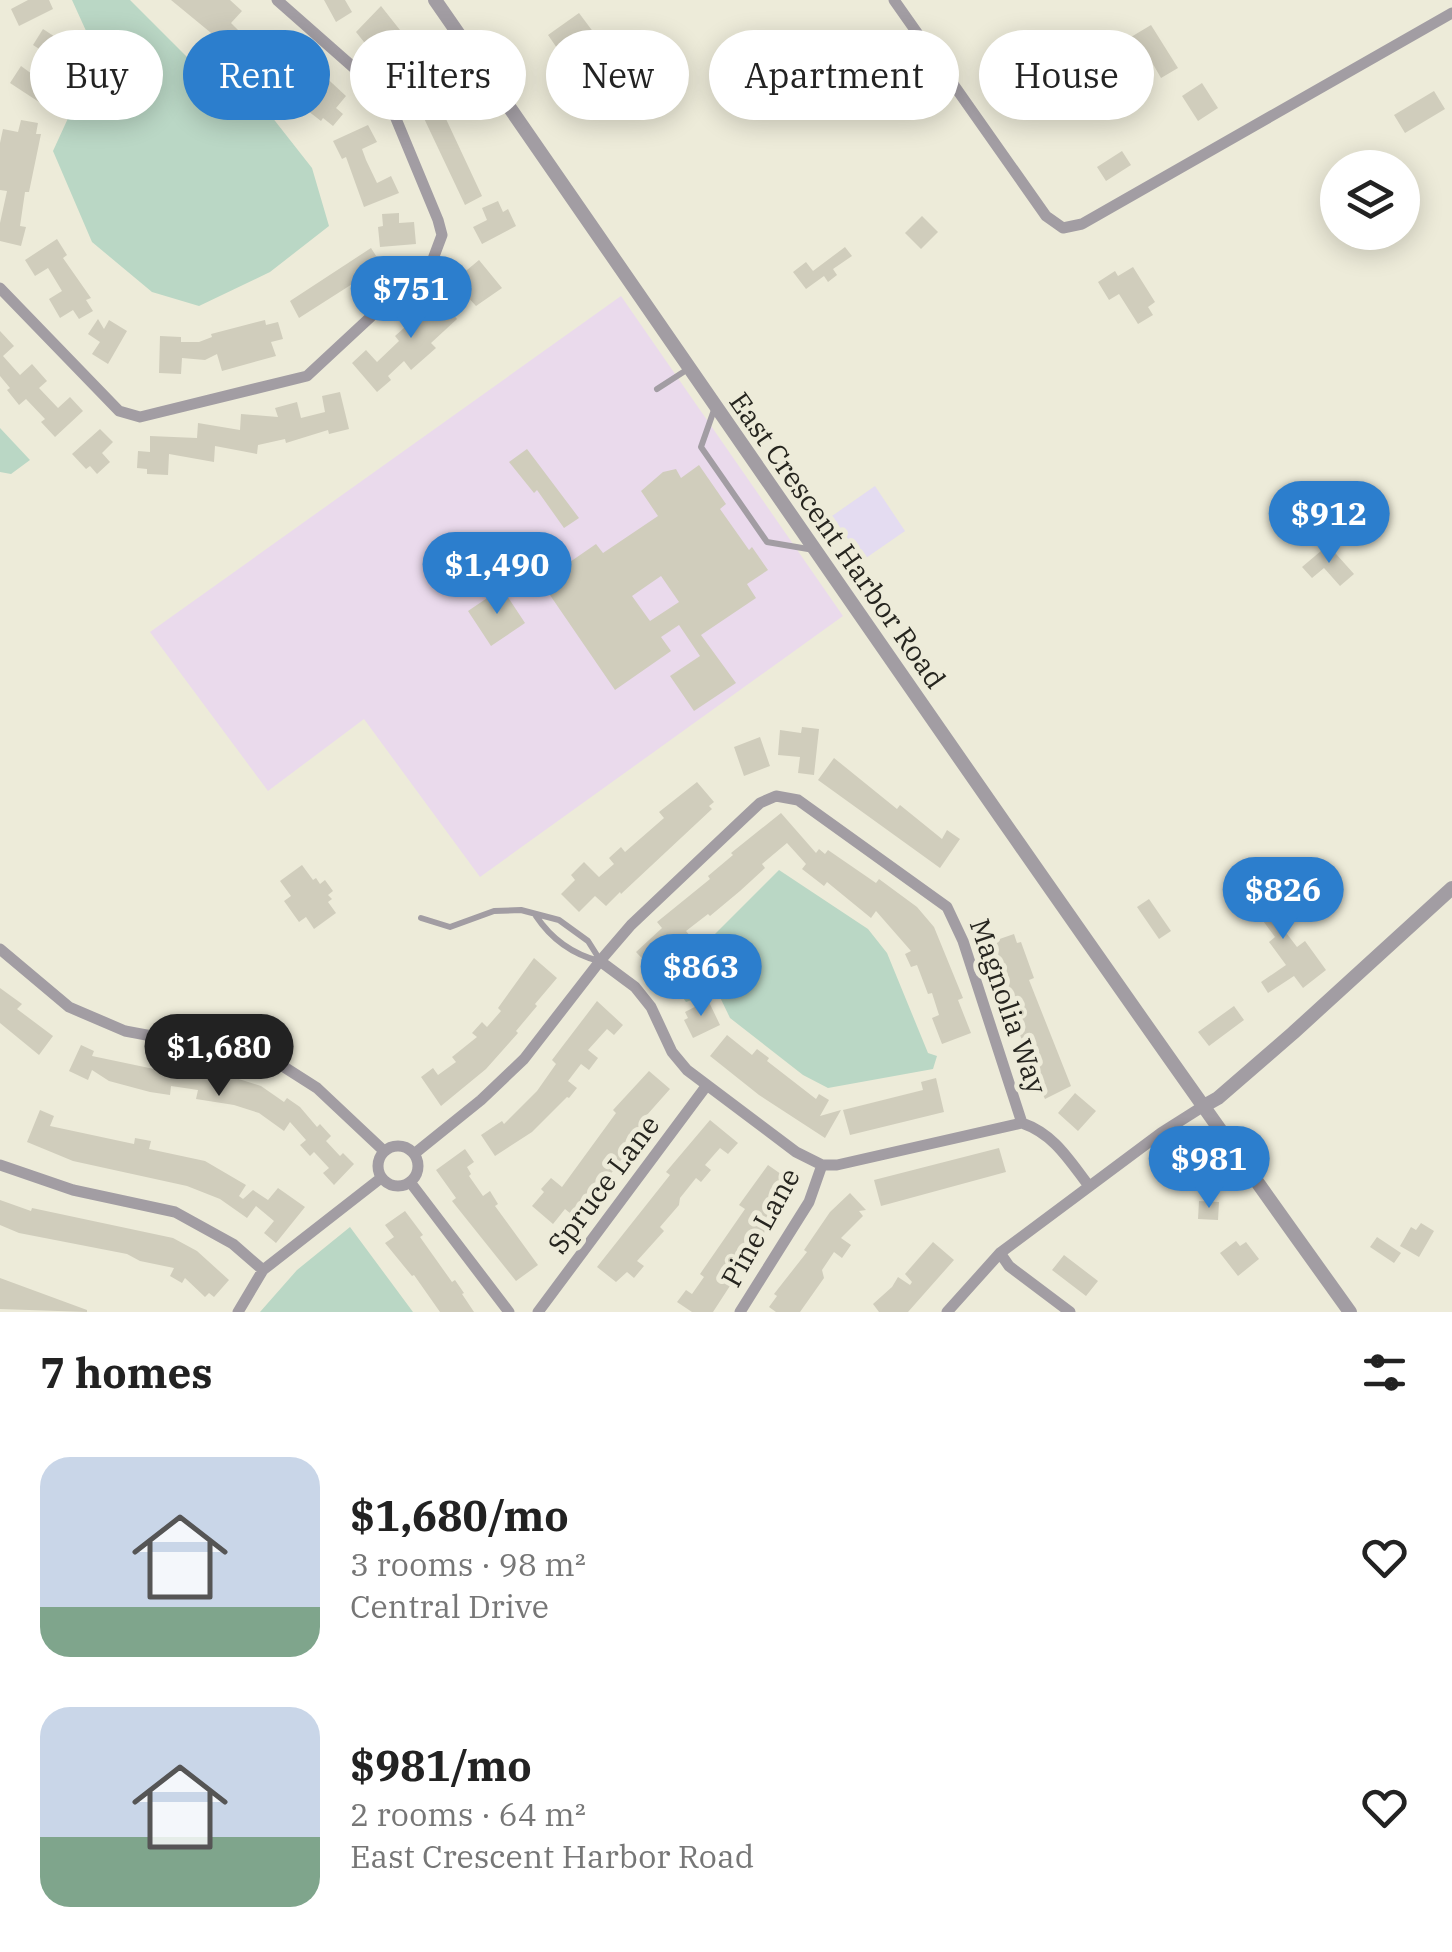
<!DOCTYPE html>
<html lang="en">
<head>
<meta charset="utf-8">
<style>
  :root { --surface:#fff; --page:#f6f6f6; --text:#222; --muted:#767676; --accent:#2c7ecd }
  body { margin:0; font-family:"IBM Plex Serif",serif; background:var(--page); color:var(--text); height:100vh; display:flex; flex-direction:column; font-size:38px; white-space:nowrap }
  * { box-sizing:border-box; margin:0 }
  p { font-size:32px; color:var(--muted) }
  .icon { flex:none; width:55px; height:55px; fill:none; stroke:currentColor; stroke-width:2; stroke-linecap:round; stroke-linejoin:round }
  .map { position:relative; height:1312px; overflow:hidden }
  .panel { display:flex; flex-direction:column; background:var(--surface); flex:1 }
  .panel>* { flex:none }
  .hud { position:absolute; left:30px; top:30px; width:1392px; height:90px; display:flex; gap:20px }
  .fabs { position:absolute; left:1320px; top:150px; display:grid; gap:20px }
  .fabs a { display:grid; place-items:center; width:100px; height:100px; border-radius:50%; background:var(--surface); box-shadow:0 5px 25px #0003; font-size:50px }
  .price { position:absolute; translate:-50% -85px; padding:0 22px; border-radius:35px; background:var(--accent); color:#fff; font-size:32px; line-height:65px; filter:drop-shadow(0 2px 5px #0008) }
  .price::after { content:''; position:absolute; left:50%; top:60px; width:30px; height:22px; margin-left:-15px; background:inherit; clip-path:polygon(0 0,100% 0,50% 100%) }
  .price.on { background:#222; color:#fff }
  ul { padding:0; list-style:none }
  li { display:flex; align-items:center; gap:30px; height:250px; padding:0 40px }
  li span { display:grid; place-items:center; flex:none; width:280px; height:200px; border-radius:30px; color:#555 }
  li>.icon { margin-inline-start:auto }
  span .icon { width:120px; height:120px; fill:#fffc; stroke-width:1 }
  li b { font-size:42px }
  h2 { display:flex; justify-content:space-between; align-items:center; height:120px; padding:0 40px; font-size:42px }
  .chip { padding:0 35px; border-radius:45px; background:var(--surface); box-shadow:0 5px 25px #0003; font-size:35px; line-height:90px }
  .chip.on { background:var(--accent); color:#fff }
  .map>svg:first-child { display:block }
  .industrial { fill:#e4dcf1 }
  .education { fill:#eadaec }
  .green { fill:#bad7c5 }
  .building { fill:#d0cdbc; fill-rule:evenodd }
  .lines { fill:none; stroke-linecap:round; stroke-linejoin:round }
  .service { stroke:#a29da3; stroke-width:6 }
  .minor { stroke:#a29da3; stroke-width:11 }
  .tertiary { stroke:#a29da3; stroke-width:14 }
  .labels { text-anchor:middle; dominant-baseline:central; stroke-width:10; stroke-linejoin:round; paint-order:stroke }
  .street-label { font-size:28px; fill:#26251f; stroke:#edebd9 }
</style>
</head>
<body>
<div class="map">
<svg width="1452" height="1312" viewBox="0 0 1452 1312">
  <rect width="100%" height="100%" fill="#edebd9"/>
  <path class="industrial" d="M 875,486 L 905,531 L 863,560 L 832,516 Z"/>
  <path class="education" d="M 621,296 L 843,616 L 480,877 L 364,719 L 268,791 L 150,632 Z"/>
  <path class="green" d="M 72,0 L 130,0 L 192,62 L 268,112 L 312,168 L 329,226 L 270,272 L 199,306 L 152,292 L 92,242 L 53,151 L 97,55 Z
    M 0,428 L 30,460 L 11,474 L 0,472 Z
    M 779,870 L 868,929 L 887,953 L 928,1053 L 937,1056 L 933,1069 L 828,1088 L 803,1075 L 730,1018 L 717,991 L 686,1002 L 670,979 Z
    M 350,1227 L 413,1312 L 260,1312 L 297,1270 Z"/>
  <path class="building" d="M 28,0 L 49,0 L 53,9 L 19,26 L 11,9 Z
    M 171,0 L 230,0 L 242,11 L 231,23 L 239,31 L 255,46 L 266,34 L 280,48 L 275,53 L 292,69 L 304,57 L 346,96 L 336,108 L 343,114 L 333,126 L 323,118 L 321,121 L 291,98 L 263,66 L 254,75 L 240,62 L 242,59 L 236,49 L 219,34 L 216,37 Z
    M 324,0 L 345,0 L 352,12 L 336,22 Z
    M 381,6 L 400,30 L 388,43 L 379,35 L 368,47 L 356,32 Z
    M 579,13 L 600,41 L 568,64 L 548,35 Z
    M 1151,25 L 1178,68 L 1161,78 L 1146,52 L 1142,55 L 1131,37 Z
    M 43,29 L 75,50 L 65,66 L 62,63 L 46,83 L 53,87 L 42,104 L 10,83 L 21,66 L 32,74 L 47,54 L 33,45 Z
    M 1202,83 L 1218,108 L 1198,121 L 1182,96 Z
    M 1434,91 L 1445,109 L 1405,133 L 1394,115 Z
    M 439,104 L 482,196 L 465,205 L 421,112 Z
    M 21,120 L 38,123 L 36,134 L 41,134 L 29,192 L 25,192 L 20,226 L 26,227 L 21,246 L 0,241 L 0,223 L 7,191 L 0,190 L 0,143 L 3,129 L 18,132 Z
    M 368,125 L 377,142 L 362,149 L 366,160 L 377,183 L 391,176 L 399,193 L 364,207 L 346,157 L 342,159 L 333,141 Z
    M 1122,151 L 1131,165 L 1106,181 L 1097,167 Z
    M 498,201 L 503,212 L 508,209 L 516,226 L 482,244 L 473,227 L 487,220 L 482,208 Z
    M 399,213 L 399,223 L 414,222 L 416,244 L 380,247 L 378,227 L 383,226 L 382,214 Z
    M 922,216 L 938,232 L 921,249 L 905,233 Z
    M 57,239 L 67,255 L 63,258 L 91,298 L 86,300 L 93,311 L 79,319 L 73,310 L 60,318 L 49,299 L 62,291 L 48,268 L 35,276 L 25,260 Z
    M 845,247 L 852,256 L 833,269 L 837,275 L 828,282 L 824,276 L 806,289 L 793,272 L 806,262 L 813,271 Z
    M 371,248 L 382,265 L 299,318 L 290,301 Z
    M 479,260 L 502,288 L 476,306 L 465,294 L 472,288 L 461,275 Z
    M 1133,267 L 1155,302 L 1148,307 L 1153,315 L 1138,324 L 1119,294 L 1109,300 L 1098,282 L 1115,271 L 1118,276 Z
    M 431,291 L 441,303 L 451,294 L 463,308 L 454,315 L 457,319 L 431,343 L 436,348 L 411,370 L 404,361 L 388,376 L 391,380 L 377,392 L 352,363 L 366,350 L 377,362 L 399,341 L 395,336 L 423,311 L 417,303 Z
    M 98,319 L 104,329 L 109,320 L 127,331 L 108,364 L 92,354 L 100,342 L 88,334 Z
    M 265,320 L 266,325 L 278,322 L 283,339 L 271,342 L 276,356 L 222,371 L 217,354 L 205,360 L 182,358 L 181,374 L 159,373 L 160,336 L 181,337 L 181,342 L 199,342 L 212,337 L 211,334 Z
    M 0,331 L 14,346 L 3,356 L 20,375 L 32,364 L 47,381 L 39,388 L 58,408 L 70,397 L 83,411 L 55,437 L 41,422 L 45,419 L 26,399 L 19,405 L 7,390 L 10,388 L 0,376 Z
    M 340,392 L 349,429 L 329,434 L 328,430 L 286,443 L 285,439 L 258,445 L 257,454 L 215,446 L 214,462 L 169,454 L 168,475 L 147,474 L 147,469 L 137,468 L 138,451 L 150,452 L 150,436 L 197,438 L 198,423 L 240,430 L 241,414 L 278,417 L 275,408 L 297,402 L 301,418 L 325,412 L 322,396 Z
    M 100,429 L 113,442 L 102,453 L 110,462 L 97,474 L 90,466 L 86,469 L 72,454 Z
    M 527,449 L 579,518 L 564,528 L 537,490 L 534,493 L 509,462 Z
    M 699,465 L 726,504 L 720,509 L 749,550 L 752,547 L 768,570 L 747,584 L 756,598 L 701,635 L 736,683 L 694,711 L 670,676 L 700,656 L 679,625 L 661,637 L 671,651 L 615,690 L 541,582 L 596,544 L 603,553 L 658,516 L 641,491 L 663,472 L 676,469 L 681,478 ZM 661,576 L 679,602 L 650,621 L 632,596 Z
    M 1328,545 L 1354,574 L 1340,586 L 1324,568 L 1312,578 L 1302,567 Z
    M 502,588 L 525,623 L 491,646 L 468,611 Z
    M 802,727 L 819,729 L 814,775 L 798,773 L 800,757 L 778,755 L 780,730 L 801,733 Z
    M 760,737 L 770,766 L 744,776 L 734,747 Z
    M 834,758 L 897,809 L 900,805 L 942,839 L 947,830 L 960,839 L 940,868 L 818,780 Z
    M 697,782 L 714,802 L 709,806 L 712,809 L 621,894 L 620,892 L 606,906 L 595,896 L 579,912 L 561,894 L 575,880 L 571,875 L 584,862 L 599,877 L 614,864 L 609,858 L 621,847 L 625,852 L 664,818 L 659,812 Z
    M 781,813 L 816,853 L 819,849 L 825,854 L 828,850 L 876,883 L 879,879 L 917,907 L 934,927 L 963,998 L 958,1000 L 971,1033 L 942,1044 L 932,1018 L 939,1015 L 932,993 L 928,994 L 917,965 L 911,967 L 905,954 L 911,951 L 876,911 L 871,918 L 827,882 L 824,886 L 802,869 L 806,864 L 787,843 L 762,864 L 765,868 L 740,891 L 710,916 L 708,914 L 686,931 L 691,937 L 654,971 L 636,952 L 662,928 L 657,922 L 710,879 L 708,876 L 733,855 L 731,853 Z
    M 302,865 L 313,880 L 316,878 L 320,884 L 325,880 L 333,891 L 328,895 L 332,899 L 328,902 L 336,913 L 314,929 L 306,917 L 299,922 L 284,901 L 291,896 L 280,881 Z
    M 1258,879 L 1288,921 L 1281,926 L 1297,947 L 1305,941 L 1326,970 L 1303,988 L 1294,976 L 1268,993 L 1261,982 L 1286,965 L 1269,942 L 1275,937 L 1241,891 Z
    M 1149,899 L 1171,931 L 1159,939 L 1137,907 Z
    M 1014,934 L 1017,943 L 1021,942 L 1034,978 L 1029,980 L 1071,1086 L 1045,1099 L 1034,1075 L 988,943 Z
    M 534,958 L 557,978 L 535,1004 L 537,1006 L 516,1031 L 518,1033 L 486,1069 L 441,1106 L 421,1077 L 433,1068 L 438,1075 L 456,1062 L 452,1057 L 477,1037 L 472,1033 L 482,1022 L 487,1027 L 501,1011 L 498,1008 Z
    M 0,988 L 22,1004 L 17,1009 L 53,1036 L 39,1055 L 0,1023 Z
    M 708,1000 L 720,1025 L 693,1038 L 684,1020 L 688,1018 L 685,1012 Z
    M 597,1001 L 623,1025 L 614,1035 L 607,1029 L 588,1050 L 598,1058 L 589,1070 L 581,1064 L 568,1081 L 577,1088 L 569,1098 L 567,1097 L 532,1132 L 495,1156 L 481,1135 L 502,1121 L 504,1124 L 537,1091 L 556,1064 L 552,1060 Z
    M 1234,1006 L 1244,1020 L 1209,1046 L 1198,1032 Z
    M 727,1035 L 752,1055 L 757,1049 L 769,1058 L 767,1061 L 816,1099 L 819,1094 L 829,1100 L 820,1116 L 841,1110 L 825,1138 L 759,1095 L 710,1056 Z
    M 81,1045 L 94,1051 L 92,1056 L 154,1069 L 154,1063 L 170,1066 L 170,1069 L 220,1073 L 261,1086 L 284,1102 L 287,1098 L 300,1107 L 317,1127 L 320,1124 L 331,1136 L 326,1141 L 340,1156 L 343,1153 L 354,1164 L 334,1185 L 323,1173 L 329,1168 L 314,1152 L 310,1156 L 300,1145 L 306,1140 L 290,1122 L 284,1131 L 259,1113 L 234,1105 L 196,1099 L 198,1090 L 171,1086 L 170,1095 L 150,1092 L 109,1081 L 92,1070 L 88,1080 L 69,1071 Z
    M 649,1071 L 670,1089 L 646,1116 L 651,1120 L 577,1219 L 565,1209 L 553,1224 L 532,1206 L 544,1192 L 541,1189 L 551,1178 L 562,1187 L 616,1113 L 613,1110 Z
    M 936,1078 L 944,1112 L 850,1135 L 843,1110 L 923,1090 L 921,1082 Z
    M 1075,1093 L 1096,1111 L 1078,1131 L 1058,1113 Z
    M 40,1110 L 54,1116 L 50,1126 L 134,1144 L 135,1138 L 151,1141 L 149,1149 L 205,1161 L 246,1185 L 239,1196 L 243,1199 L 253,1190 L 268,1200 L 278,1188 L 305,1207 L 276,1243 L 264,1233 L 274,1221 L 256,1206 L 247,1218 L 220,1199 L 187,1186 L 73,1161 L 27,1142 Z
    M 710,1120 L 738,1143 L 728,1154 L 720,1148 L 705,1165 L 711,1170 L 701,1182 L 696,1178 L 680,1198 L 679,1205 L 660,1227 L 664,1231 L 637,1261 L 644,1266 L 634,1278 L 627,1272 L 616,1282 L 597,1267 L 670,1175 L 666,1172 Z
    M 999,1148 L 1006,1172 L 881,1206 L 874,1180 Z
    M 465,1149 L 474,1162 L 467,1167 L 471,1174 L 469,1176 L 483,1196 L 490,1191 L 498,1204 L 495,1206 L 538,1265 L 516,1281 L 452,1201 L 456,1198 L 436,1170 Z
    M 768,1165 L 788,1179 L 785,1184 L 789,1187 L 774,1209 L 778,1212 L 713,1312 L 692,1312 L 677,1302 L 686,1290 L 692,1294 L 704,1277 L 700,1274 L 745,1209 L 739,1205 Z
    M 850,1193 L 866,1210 L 859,1211 L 863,1216 L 841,1238 L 851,1245 L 842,1258 L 834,1252 L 822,1270 L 824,1278 L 800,1312 L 776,1312 L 769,1307 L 777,1296 L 774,1294 L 807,1252 L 804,1250 L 830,1212 Z
    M 0,1200 L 31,1211 L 32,1208 L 173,1238 L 197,1251 L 229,1280 L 214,1297 L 209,1293 L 205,1297 L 185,1278 L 182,1283 L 170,1276 L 174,1268 L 140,1261 L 127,1254 L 19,1233 L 0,1225 Z
    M 1199,1201 L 1219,1202 L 1218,1220 L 1198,1219 Z
    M 405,1211 L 423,1235 L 420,1237 L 452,1282 L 455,1280 L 464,1293 L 462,1294 L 474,1312 L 440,1312 L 414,1275 L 412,1276 L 385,1243 L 394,1237 L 385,1225 Z
    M 1421,1223 L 1434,1231 L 1419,1257 L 1400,1246 L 1411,1227 L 1416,1230 Z
    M 1377,1237 L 1401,1253 L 1394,1263 L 1370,1247 Z
    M 1236,1241 L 1240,1246 L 1246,1242 L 1259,1259 L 1238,1276 L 1220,1253 Z
    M 933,1242 L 954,1260 L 908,1312 L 879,1312 L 873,1304 L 892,1287 L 898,1277 L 910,1285 L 912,1282 L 905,1274 Z
    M 1064,1255 L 1098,1281 L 1086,1296 L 1052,1270 Z
    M 0,1278 L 87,1310 L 87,1312 L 0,1309 Z"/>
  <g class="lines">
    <path class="service" d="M 657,389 L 688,369
      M 714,410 L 701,447 L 767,542 L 814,550
      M 536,916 C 552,940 572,954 599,961
      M 421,918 L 450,927 L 494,911 L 521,910 L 559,920 L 588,941 L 600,960"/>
    <path class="minor" d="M 894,0 L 1046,216 L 1063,228 L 1082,224 L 1452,13
      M 387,97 L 463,39
      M 0,288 L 119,411 L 140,417 L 307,376 L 433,259 L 442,235 L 438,220 L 387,97 L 277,0
      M 776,796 L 798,800 L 947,907 L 963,941 L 1022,1123 L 837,1165 L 822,1165 L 796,1152 L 687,1070 L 672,1052 L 651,1007 L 635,987 L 600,961 L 631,925 L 744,818 L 760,803 Z
      M 0,949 L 69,1007 L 125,1031 L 270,1058 L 317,1088 L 384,1151
      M 1022,1123 C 1054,1134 1069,1160 1089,1186
      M378 1166a20 20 0 1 1 40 0a20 20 0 1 1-40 0Z
      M 414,1154 L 481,1100 L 524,1059 L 600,961
      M 0,1165 L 73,1190 L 175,1212 L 233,1244 L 263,1270
      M 410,1182 L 509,1312
      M 1000,1253 L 1009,1266 L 1070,1312
      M 238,1312 L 263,1270 L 381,1178
      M 538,1312 L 707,1085
      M 740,1312 L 809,1202 L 822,1165
      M 947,1312 L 1000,1253 L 1161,1133 L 1202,1107"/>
    <path class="tertiary" d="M 435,0 C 739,438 1039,879 1350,1312
      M 1202,1107 L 1218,1098 L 1293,1033 L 1452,888"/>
  </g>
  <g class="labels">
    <g class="street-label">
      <text transform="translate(838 540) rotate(55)">East Crescent Harbor Road</text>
      <text transform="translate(1009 1006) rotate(71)">Magnolia Way</text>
      <text transform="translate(603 1184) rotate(-53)">Spruce Lane</text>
      <text transform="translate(760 1227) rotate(-61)">Pine Lane</text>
    </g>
  </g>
</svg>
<div class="fabs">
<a><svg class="icon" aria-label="layers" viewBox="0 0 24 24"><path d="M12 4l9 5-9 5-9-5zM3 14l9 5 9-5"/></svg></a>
</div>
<b class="price" style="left:411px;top:341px">$751</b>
<b class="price" style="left:1329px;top:566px">$912</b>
<b class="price" style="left:497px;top:617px">$1,490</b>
<b class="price" style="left:1283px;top:942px">$826</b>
<b class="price" style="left:701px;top:1019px">$863</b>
<b class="price on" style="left:219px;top:1099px">$1,680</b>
<b class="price" style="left:1209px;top:1211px">$981</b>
<div class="hud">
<a class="chip">Buy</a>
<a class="chip on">Rent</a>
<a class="chip">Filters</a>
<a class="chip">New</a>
<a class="chip">Apartment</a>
<a class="chip">House</a>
</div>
</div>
<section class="panel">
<h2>7 homes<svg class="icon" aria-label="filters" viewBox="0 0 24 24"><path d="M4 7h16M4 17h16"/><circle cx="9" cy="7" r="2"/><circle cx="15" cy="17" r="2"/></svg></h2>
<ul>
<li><span style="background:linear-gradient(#c9d6e8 75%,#7fa58c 0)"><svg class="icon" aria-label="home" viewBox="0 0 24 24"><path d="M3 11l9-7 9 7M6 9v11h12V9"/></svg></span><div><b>$1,680/mo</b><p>3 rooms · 98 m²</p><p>Central Drive</p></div><svg class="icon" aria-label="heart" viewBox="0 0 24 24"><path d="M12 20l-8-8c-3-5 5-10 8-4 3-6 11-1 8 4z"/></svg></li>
<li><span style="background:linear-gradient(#c9d6e8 65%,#7fa58c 0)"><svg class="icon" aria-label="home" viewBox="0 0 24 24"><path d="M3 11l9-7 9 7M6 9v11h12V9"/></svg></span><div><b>$981/mo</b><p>2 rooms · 64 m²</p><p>East Crescent Harbor Road</p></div><svg class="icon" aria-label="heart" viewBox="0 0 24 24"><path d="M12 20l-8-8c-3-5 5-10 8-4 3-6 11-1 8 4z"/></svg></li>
</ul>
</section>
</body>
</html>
